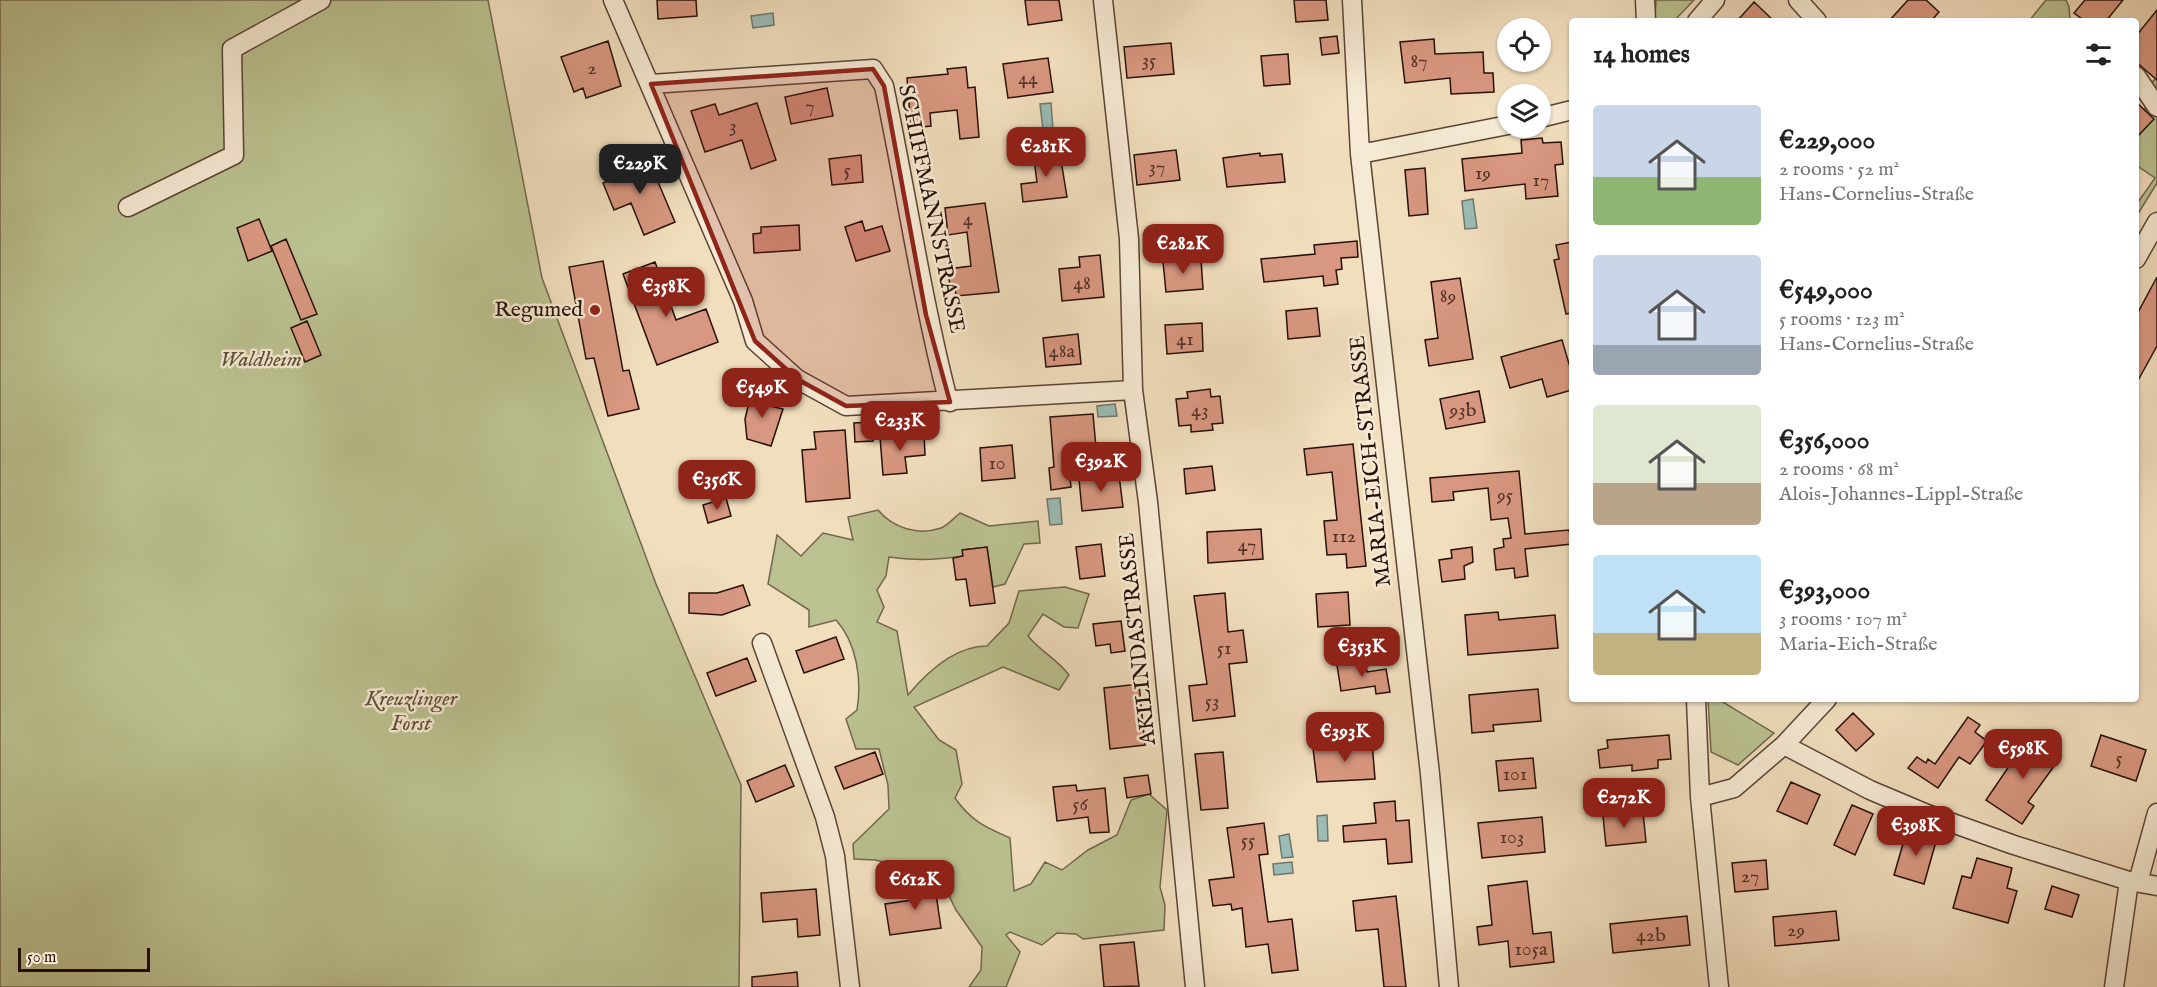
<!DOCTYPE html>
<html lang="en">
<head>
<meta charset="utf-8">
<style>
  :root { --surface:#fff; --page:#f2f2f2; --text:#222; --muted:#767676; --accent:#8f2418 }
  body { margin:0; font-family:"IM FELL English",serif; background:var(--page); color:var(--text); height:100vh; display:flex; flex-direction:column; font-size:22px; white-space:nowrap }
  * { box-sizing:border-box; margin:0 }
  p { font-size:20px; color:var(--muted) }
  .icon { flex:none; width:33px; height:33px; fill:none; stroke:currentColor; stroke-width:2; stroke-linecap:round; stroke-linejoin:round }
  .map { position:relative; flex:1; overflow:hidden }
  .panel { position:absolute; left:1569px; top:18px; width:570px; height:684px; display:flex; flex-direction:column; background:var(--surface); border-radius:6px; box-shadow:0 2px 4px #0004 }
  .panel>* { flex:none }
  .controls { position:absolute; left:1497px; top:18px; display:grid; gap:12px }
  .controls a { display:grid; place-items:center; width:54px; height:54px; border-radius:50%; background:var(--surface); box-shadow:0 2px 4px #0004; font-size:30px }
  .scale { position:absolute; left:18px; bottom:15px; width:132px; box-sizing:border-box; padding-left:6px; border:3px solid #271008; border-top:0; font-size:16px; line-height:21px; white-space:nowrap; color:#271008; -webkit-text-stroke:4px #f6ead4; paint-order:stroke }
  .price { position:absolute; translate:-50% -51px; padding:0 14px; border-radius:12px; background:var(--accent); color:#fff; font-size:20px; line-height:39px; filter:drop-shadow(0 2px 3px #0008) }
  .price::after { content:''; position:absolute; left:50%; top:36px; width:18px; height:14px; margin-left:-9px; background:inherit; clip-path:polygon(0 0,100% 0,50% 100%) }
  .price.active { background:#222; color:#fff }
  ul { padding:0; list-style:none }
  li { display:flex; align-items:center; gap:18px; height:150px; padding:0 24px }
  li span { display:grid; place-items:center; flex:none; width:168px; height:120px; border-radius:6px; color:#555 }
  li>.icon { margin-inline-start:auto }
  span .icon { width:72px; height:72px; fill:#fffc; stroke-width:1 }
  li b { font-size:26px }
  h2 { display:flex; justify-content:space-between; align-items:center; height:72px; padding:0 24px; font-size:26px }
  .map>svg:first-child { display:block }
  .green { fill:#bbc190; stroke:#71684c; stroke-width:1.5 }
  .water { fill:#9bbcb5; stroke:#6d7770; stroke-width:1.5 }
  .building { fill:#d89780; stroke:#271008; stroke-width:1.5 }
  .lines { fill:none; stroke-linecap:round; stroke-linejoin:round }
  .minor-casing { stroke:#5a4435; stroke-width:21 }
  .minor { stroke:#f6ead4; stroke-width:18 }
  .marked { fill:#8f2418; fill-opacity:0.2; stroke:#8f2418; stroke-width:4.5; stroke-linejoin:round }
  .poi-dot { fill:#8f2418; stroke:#f6ead4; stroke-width:2 }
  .labels { text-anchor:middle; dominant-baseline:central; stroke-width:5; stroke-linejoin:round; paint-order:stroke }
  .number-label { font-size:20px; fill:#533226 }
  .street-label { font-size:22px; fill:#271008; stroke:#f6ead4 }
  .poi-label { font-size:22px; fill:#271008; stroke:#f6ead4; text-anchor:end }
  .park-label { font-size:22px; font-style:italic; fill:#5b4e38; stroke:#f6ead4 }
</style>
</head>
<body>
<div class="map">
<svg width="2157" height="987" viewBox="0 0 2157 987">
  <rect width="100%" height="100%" fill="#f1debd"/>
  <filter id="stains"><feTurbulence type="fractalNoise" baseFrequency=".00333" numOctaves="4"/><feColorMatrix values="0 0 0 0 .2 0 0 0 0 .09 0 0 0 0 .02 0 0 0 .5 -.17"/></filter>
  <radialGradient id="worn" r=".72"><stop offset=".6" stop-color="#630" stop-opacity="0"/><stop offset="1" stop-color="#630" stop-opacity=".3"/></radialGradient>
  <path class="green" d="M 0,0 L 488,0 L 542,278 L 656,584 L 741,785 L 739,987 L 0,987 Z
    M 1656,0 L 1694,0 L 1674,21 L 1655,21 Z
    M 2046,0 L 2066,0 L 2069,7 L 2070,21 L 2029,21 Z
    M 2157,78 L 2157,183 L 2136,217 L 2136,205 L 2155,178 L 2136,165 L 2136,131 L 2146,118 L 2143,89 Z
    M 878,510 C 893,528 918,536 941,528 C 947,526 954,518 960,513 L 989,526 L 1038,521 L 1040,543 L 1024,544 L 1005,584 L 993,587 L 987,547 L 963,550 L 963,556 C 938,560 914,561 889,557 L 886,576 L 877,590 L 884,607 L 877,622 L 897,631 L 908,695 C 928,671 955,646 987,646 L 1009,623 L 1019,591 L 1065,587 L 1089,594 L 1078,628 L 1064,627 L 1043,614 L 1028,636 C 1041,652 1057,659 1069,675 L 1059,690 L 1003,667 L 914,707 L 939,740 L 956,750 L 962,784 L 955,798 C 971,821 985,827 1010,838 L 1014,891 L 1031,884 L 1045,862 L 1062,870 L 1088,850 L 1117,835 L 1131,800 L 1149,794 L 1167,810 L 1160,887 L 1165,905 L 1164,930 L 1083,939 L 1076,934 L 1057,933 L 1042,945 L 1010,932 L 1006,935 L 1020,952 L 1006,987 L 969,987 L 981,970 L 982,947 L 956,910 L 938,873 L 875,860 L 854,859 L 853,844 L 889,809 L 888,785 L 879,749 L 856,749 L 846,719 L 857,710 C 862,680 857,643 836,620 L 809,627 L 809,610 L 768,584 L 777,535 L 801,556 L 823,533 L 853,540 L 848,517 Z
    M 1708,699 L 1718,699 L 1774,733 L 1738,765 L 1711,752 Z"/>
  <path class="water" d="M 773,13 L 774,25 L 753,28 L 751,16 Z
    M 1051,103 L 1053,129 L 1043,130 L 1040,104 Z
    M 1473,199 L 1477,228 L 1465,229 L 1462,201 Z
    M 1115,404 L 1117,416 L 1098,417 L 1097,406 Z
    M 1060,498 L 1062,524 L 1050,525 L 1047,499 Z
    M 1327,815 L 1328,841 L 1318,841 L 1317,816 Z
    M 1289,834 L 1293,857 L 1282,858 L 1279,836 Z
    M 1292,862 L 1293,873 L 1274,875 L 1273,864 Z"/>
  <path class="building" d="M 657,0 L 696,0 L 697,16 L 658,19 Z
    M 1025,0 L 1059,0 L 1062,20 L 1028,25 Z
    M 1294,0 L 1326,0 L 1328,20 L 1296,22 Z
    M 1908,0 L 1926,0 L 1939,12 L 1931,21 L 1889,21 Z
    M 2085,0 L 2123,0 L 2106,21 L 2085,21 L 2074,13 Z
    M 1754,2 L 1774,21 L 1737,21 Z
    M 2157,10 L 2157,80 L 2136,62 L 2136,36 Z
    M 1337,36 L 1339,53 L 1322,55 L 1320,38 Z
    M 1434,39 L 1435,54 L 1483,52 L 1484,73 L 1493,73 L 1494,92 L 1451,94 L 1450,78 L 1405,83 L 1400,42 Z
    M 608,41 L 621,86 L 586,98 L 583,88 L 574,92 L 561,57 Z
    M 1171,43 L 1174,74 L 1127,78 L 1124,47 Z
    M 1288,54 L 1290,84 L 1264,86 L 1261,56 Z
    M 1048,58 L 1053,92 L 1008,98 L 1003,64 Z
    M 966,67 L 968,88 L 975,87 L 979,137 L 960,139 L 957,110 L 930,113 L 931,126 L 911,128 L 907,78 L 948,74 L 947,69 Z
    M 827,88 L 833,116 L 791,124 L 785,97 Z
    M 2136,102 L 2154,119 L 2136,138 Z
    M 757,103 L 776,160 L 751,169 L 742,140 L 705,152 L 691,111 L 715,104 L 719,115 Z
    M 1542,138 L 1543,143 L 1561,142 L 1563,164 L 1555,165 L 1558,196 L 1526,199 L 1525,184 L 1465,191 L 1462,159 L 1522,153 L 1521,140 Z
    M 1059,148 L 1067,197 L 1023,202 L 1021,184 L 1037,182 L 1034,159 L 1042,157 L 1041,150 Z
    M 1176,150 L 1180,180 L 1137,185 L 1134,155 Z
    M 1260,153 L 1260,156 L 1282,154 L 1285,182 L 1227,187 L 1223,158 Z
    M 861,155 L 863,182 L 832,185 L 829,159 Z
    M 647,156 L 675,222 L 644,235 L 631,203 L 614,210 L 603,183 L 616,178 L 613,170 Z
    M 1425,168 L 1428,214 L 1409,216 L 1405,170 Z
    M 985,203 L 999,292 L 956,296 L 955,286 L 950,287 L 948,269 L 971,266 L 967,232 L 948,235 L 945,208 Z
    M 259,219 L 272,251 L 248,261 L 237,228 Z
    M 862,221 L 865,231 L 882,226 L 890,251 L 856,261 L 845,227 Z
    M 799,225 L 800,250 L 754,253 L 753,234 L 761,233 L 761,227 Z
    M 286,239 L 317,314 L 301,320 L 271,246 Z
    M 1357,241 L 1358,257 L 1341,258 L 1342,269 L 1336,270 L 1338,284 L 1324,286 L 1323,276 L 1264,282 L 1261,259 L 1315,254 L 1314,245 Z
    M 1572,242 L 1572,313 L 1566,314 L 1554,260 L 1559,259 L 1556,245 Z
    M 1100,255 L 1104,297 L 1062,301 L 1059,269 L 1080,267 L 1079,257 Z
    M 1201,259 L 1203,289 L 1166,292 L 1163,262 Z
    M 603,261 L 623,371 L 629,370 L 639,409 L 608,416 L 594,358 L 586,359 L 569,267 Z
    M 655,262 L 676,320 L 706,309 L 718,342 L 657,365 L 623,274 Z
    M 2157,277 L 2157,346 L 2136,384 L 2136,316 Z
    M 1460,278 L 1473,359 L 1429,366 L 1425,340 L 1438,338 L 1431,282 Z
    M 1317,308 L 1320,336 L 1288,339 L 1286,311 Z
    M 307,321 L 321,355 L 305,362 L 291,328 Z
    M 1202,323 L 1203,351 L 1167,354 L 1165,325 Z
    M 1078,334 L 1081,364 L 1046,367 L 1043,338 Z
    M 1562,340 L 1572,374 L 1572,390 L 1547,397 L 1542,379 L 1510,388 L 1501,357 Z
    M 1210,389 L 1211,397 L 1220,396 L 1223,423 L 1212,424 L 1213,430 L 1191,432 L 1191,425 L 1179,426 L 1176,399 L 1188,398 L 1187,392 Z
    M 752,390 L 772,395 L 770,406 L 783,409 L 771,446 L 747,439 L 745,419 Z
    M 1479,391 L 1485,422 L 1446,429 L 1440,399 Z
    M 1093,414 L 1096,448 L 1067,450 L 1071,487 L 1051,490 L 1049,468 L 1054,467 L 1050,417 Z
    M 871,422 L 873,441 L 855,442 L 854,423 Z
    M 845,430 L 850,498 L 806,502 L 802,450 L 816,449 L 814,432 Z
    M 924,433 L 925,455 L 905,457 L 907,473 L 883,475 L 880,437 Z
    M 1353,444 L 1366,566 L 1347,568 L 1346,554 L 1327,555 L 1324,521 L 1337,520 L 1332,472 L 1307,475 L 1304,449 Z
    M 1012,445 L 1015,478 L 982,481 L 980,448 Z
    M 1212,466 L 1215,490 L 1186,494 L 1184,469 Z
    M 1519,471 L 1525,534 L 1569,530 L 1572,544 L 1525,549 L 1528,576 L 1515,578 L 1514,568 L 1496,570 L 1494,549 L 1504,547 L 1503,539 L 1511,538 L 1508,518 L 1491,520 L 1488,488 L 1453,492 L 1454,500 L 1432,502 L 1430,478 Z
    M 1119,475 L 1123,507 L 1082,511 L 1079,479 Z
    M 726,498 L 731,516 L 708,523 L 703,505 Z
    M 1261,529 L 1263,559 L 1208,563 L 1207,532 Z
    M 1101,544 L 1105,576 L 1080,579 L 1076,547 Z
    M 987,547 L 995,603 L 970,606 L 966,579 L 956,580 L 953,558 L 963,556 L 962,550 Z
    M 1472,547 L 1473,562 L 1464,566 L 1465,579 L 1442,582 L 1439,560 L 1452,558 L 1451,550 Z
    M 743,585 L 750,605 L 722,615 L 689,613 L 689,593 L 717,593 Z
    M 1348,592 L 1350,625 L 1318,627 L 1316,594 Z
    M 1225,593 L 1228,632 L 1243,630 L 1247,662 L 1229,664 L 1235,716 L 1193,721 L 1189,686 L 1207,684 L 1194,596 Z
    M 1498,612 L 1499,620 L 1555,615 L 1558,648 L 1468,655 L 1465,615 Z
    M 1121,621 L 1125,651 L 1111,653 L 1110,644 L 1096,646 L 1093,624 Z
    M 836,637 L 844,659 L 804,673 L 796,651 Z
    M 747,658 L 756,681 L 716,696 L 707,673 Z
    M 1365,661 L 1367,672 L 1386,669 L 1390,692 L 1376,694 L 1375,686 L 1341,691 L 1337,665 Z
    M 1139,684 L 1145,745 L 1110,749 L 1104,688 Z
    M 1538,689 L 1541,721 L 1493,725 L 1494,731 L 1472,733 L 1469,695 Z
    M 1853,713 L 1874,734 L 1856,751 L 1836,730 Z
    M 1968,717 L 1980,725 L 1975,732 L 1987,741 L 1970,764 L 1959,757 L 1938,788 L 1908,768 L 1917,757 L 1926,763 L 1928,759 L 1935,764 Z
    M 1669,735 L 1671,759 L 1658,760 L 1658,768 L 1632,771 L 1632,765 L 1600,768 L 1598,750 L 1608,748 L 1607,740 Z
    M 2101,735 L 2146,750 L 2136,781 L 2091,766 Z
    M 2029,737 L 2060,758 L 2028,802 L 2034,806 L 2022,824 L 1986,800 Z
    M 1372,742 L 1375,779 L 1317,782 L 1313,748 Z
    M 875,752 L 883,774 L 844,789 L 835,767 Z
    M 1223,752 L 1228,808 L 1201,810 L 1195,754 Z
    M 1533,758 L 1536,788 L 1499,791 L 1496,761 Z
    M 785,765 L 794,786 L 756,802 L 747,781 Z
    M 1148,775 L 1151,794 L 1127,798 L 1124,778 Z
    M 1791,782 L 1820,795 L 1807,824 L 1777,811 Z
    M 1076,785 L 1077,791 L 1105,788 L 1109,832 L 1090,833 L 1088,817 L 1057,821 L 1053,787 Z
    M 1395,801 L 1396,821 L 1409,820 L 1412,862 L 1388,864 L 1386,839 L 1344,842 L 1343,826 L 1376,823 L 1374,803 Z
    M 1852,805 L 1873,814 L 1855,855 L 1834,845 Z
    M 1643,812 L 1646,842 L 1606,846 L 1603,816 Z
    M 1542,817 L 1545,852 L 1482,858 L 1478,823 Z
    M 1264,823 L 1268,854 L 1259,855 L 1268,922 L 1292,919 L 1298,970 L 1272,973 L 1268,944 L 1246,947 L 1242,908 L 1232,910 L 1231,904 L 1213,906 L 1209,880 L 1234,877 L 1227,828 Z
    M 1907,830 L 1937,838 L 1924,884 L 1894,875 Z
    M 1977,858 L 2012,868 L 2007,888 L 2017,891 L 2008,923 L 1953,908 L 1962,876 L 1971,878 Z
    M 1766,860 L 1768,889 L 1735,892 L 1732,863 Z
    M 934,880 L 941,928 L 890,935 L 885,904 L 912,900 L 910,884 Z
    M 1527,881 L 1533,934 L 1551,932 L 1554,962 L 1510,967 L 1508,941 L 1479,945 L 1477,927 L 1492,925 L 1488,886 Z
    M 2052,886 L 2079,895 L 2072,917 L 2045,909 Z
    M 816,889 L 820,935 L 798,937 L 797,919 L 763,922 L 761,893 Z
    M 1396,896 L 1406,987 L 1384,987 L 1378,929 L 1356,931 L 1353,901 Z
    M 1836,911 L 1839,940 L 1775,946 L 1773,917 Z
    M 1687,916 L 1690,945 L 1613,953 L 1610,924 Z
    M 1134,942 L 1139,986 L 1104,987 L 1100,945 Z
    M 797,972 L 798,987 L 752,987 L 752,977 Z"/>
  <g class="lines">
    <g class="minor-casing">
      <path id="minor" d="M 613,0 L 743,301 L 755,341 L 797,379 L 846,406 L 1133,390
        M 1103,0 L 1129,239 L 1133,390 L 1148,502 L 1195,987
        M 1352,0 L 1360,154 L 1430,774 L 1449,987
        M 1645,0 L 1646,21
        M 1798,0 L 1817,21
        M 1697,21 L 1715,0
        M 2136,76 L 2157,107
        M 651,84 L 873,69 L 884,86 C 906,190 921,294 947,396 L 950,402
        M 1540,118 L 1572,110
        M 1360,154 L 1508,125
        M 128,207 L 234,155 L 232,49 L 321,0
        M 2136,259 L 2157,222
        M 762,643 L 825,817 L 835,856 L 850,987
        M 1696,699 L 1700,797 L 1719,987
        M 1784,745 L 1870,790 L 1927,814 L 2014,845 L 2129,881 L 2157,886
        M 1700,797 L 1734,788 L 1784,745 L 1827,699
        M 2138,882 L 2157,813
        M 2114,987 L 2129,881"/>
    </g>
    <use href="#minor" class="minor"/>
  </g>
  <path class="marked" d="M 873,69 L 884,86 L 926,315 L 950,402 L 846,406 L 797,379 L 755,341 L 651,84 Z"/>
  <circle class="poi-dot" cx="595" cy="310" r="6"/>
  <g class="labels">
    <g class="number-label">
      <text x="1149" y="60">35</text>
      <text x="1419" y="61">87</text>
      <text x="592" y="68">2</text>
      <text x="1028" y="78">44</text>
      <text x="810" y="106">7</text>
      <text x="733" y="126">3</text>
      <text x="1157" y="167">37</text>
      <text x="847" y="170">5</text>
      <text x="1483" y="173">19</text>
      <text x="1541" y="180">17</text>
      <text x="968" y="219">4</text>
      <text x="1082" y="283">48</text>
      <text x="1448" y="296">89</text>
      <text x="1185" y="339">41</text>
      <text x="1062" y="351">48a</text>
      <text x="1200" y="410">43</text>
      <text x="1463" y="410">93b</text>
      <text x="997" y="463">10</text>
      <text x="1505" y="495">95</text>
      <text x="1344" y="536">112</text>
      <text x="1247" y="545">47</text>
      <text x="1224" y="648">51</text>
      <text x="1212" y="701">53</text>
      <text x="2119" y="758">5</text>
      <text x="1515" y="774">101</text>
      <text x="1080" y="804">56</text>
      <text x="1512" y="837">103</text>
      <text x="1248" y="840">55</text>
      <text x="1750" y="876">27</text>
      <text x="1796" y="930">29</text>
      <text x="1651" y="935">42b</text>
      <text x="1531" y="949">105a</text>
    </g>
    <g class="street-label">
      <text transform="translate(931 209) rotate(78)">SCHIFFMANNSTRASSE</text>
      <text transform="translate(1371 461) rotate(-96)">MARIA-EICH-STRASSE</text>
      <text transform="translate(1138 639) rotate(-96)">AKILINDASTRASSE</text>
    </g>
    <g class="poi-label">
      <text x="583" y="310">Regumed</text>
    </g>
    <g class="park-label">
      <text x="261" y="360">Waldheim</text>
      <text x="411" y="699">Kreuzlinger<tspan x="411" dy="25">Forst</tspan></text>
    </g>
  </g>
  <rect width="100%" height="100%" filter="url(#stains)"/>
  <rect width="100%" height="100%" fill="url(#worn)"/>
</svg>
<div class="controls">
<a><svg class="icon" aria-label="locate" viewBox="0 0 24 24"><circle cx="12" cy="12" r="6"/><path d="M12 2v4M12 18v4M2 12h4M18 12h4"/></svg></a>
<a><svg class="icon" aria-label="layers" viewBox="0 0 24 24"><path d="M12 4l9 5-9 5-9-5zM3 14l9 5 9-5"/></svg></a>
</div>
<div class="scale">50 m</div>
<b class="price" style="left:1046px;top:178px">€281K</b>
<b class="price active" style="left:640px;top:195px">€229K</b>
<b class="price" style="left:1183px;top:275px">€282K</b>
<b class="price" style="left:666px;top:318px">€358K</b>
<b class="price" style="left:762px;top:419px">€549K</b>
<b class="price" style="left:900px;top:452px">€233K</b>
<b class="price" style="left:1101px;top:493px">€392K</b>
<b class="price" style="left:717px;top:511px">€356K</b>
<b class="price" style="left:1362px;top:678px">€353K</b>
<b class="price" style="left:1345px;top:763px">€393K</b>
<b class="price" style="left:2023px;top:780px">€598K</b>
<b class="price" style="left:1624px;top:829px">€272K</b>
<b class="price" style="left:1916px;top:857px">€398K</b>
<b class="price" style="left:915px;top:911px">€612K</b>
<section class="panel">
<h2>14 homes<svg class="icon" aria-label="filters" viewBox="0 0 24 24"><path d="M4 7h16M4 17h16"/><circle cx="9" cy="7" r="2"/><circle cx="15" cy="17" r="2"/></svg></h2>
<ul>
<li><span style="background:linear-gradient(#c9d6e8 60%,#8fb573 0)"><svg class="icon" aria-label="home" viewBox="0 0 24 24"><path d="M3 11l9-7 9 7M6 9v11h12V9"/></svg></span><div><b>€229,000</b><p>2 rooms · 52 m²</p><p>Hans-Cornelius-Straße</p></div></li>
<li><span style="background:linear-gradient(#c9d6e8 75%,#9aa5b1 0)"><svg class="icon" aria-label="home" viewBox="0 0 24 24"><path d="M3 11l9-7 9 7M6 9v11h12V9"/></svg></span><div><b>€549,000</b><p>5 rooms · 123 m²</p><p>Hans-Cornelius-Straße</p></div></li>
<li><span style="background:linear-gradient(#dfe7d0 65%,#b9a48a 0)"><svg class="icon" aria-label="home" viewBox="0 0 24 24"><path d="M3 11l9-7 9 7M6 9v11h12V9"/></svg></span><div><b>€356,000</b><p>2 rooms · 68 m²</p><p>Alois-Johannes-Lippl-Straße</p></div></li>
<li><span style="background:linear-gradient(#bfe0f5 65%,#c2b280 0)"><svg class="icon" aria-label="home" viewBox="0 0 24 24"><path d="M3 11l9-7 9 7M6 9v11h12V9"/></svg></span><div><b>€393,000</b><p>3 rooms · 107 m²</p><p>Maria-Eich-Straße</p></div></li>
</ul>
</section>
</div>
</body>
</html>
